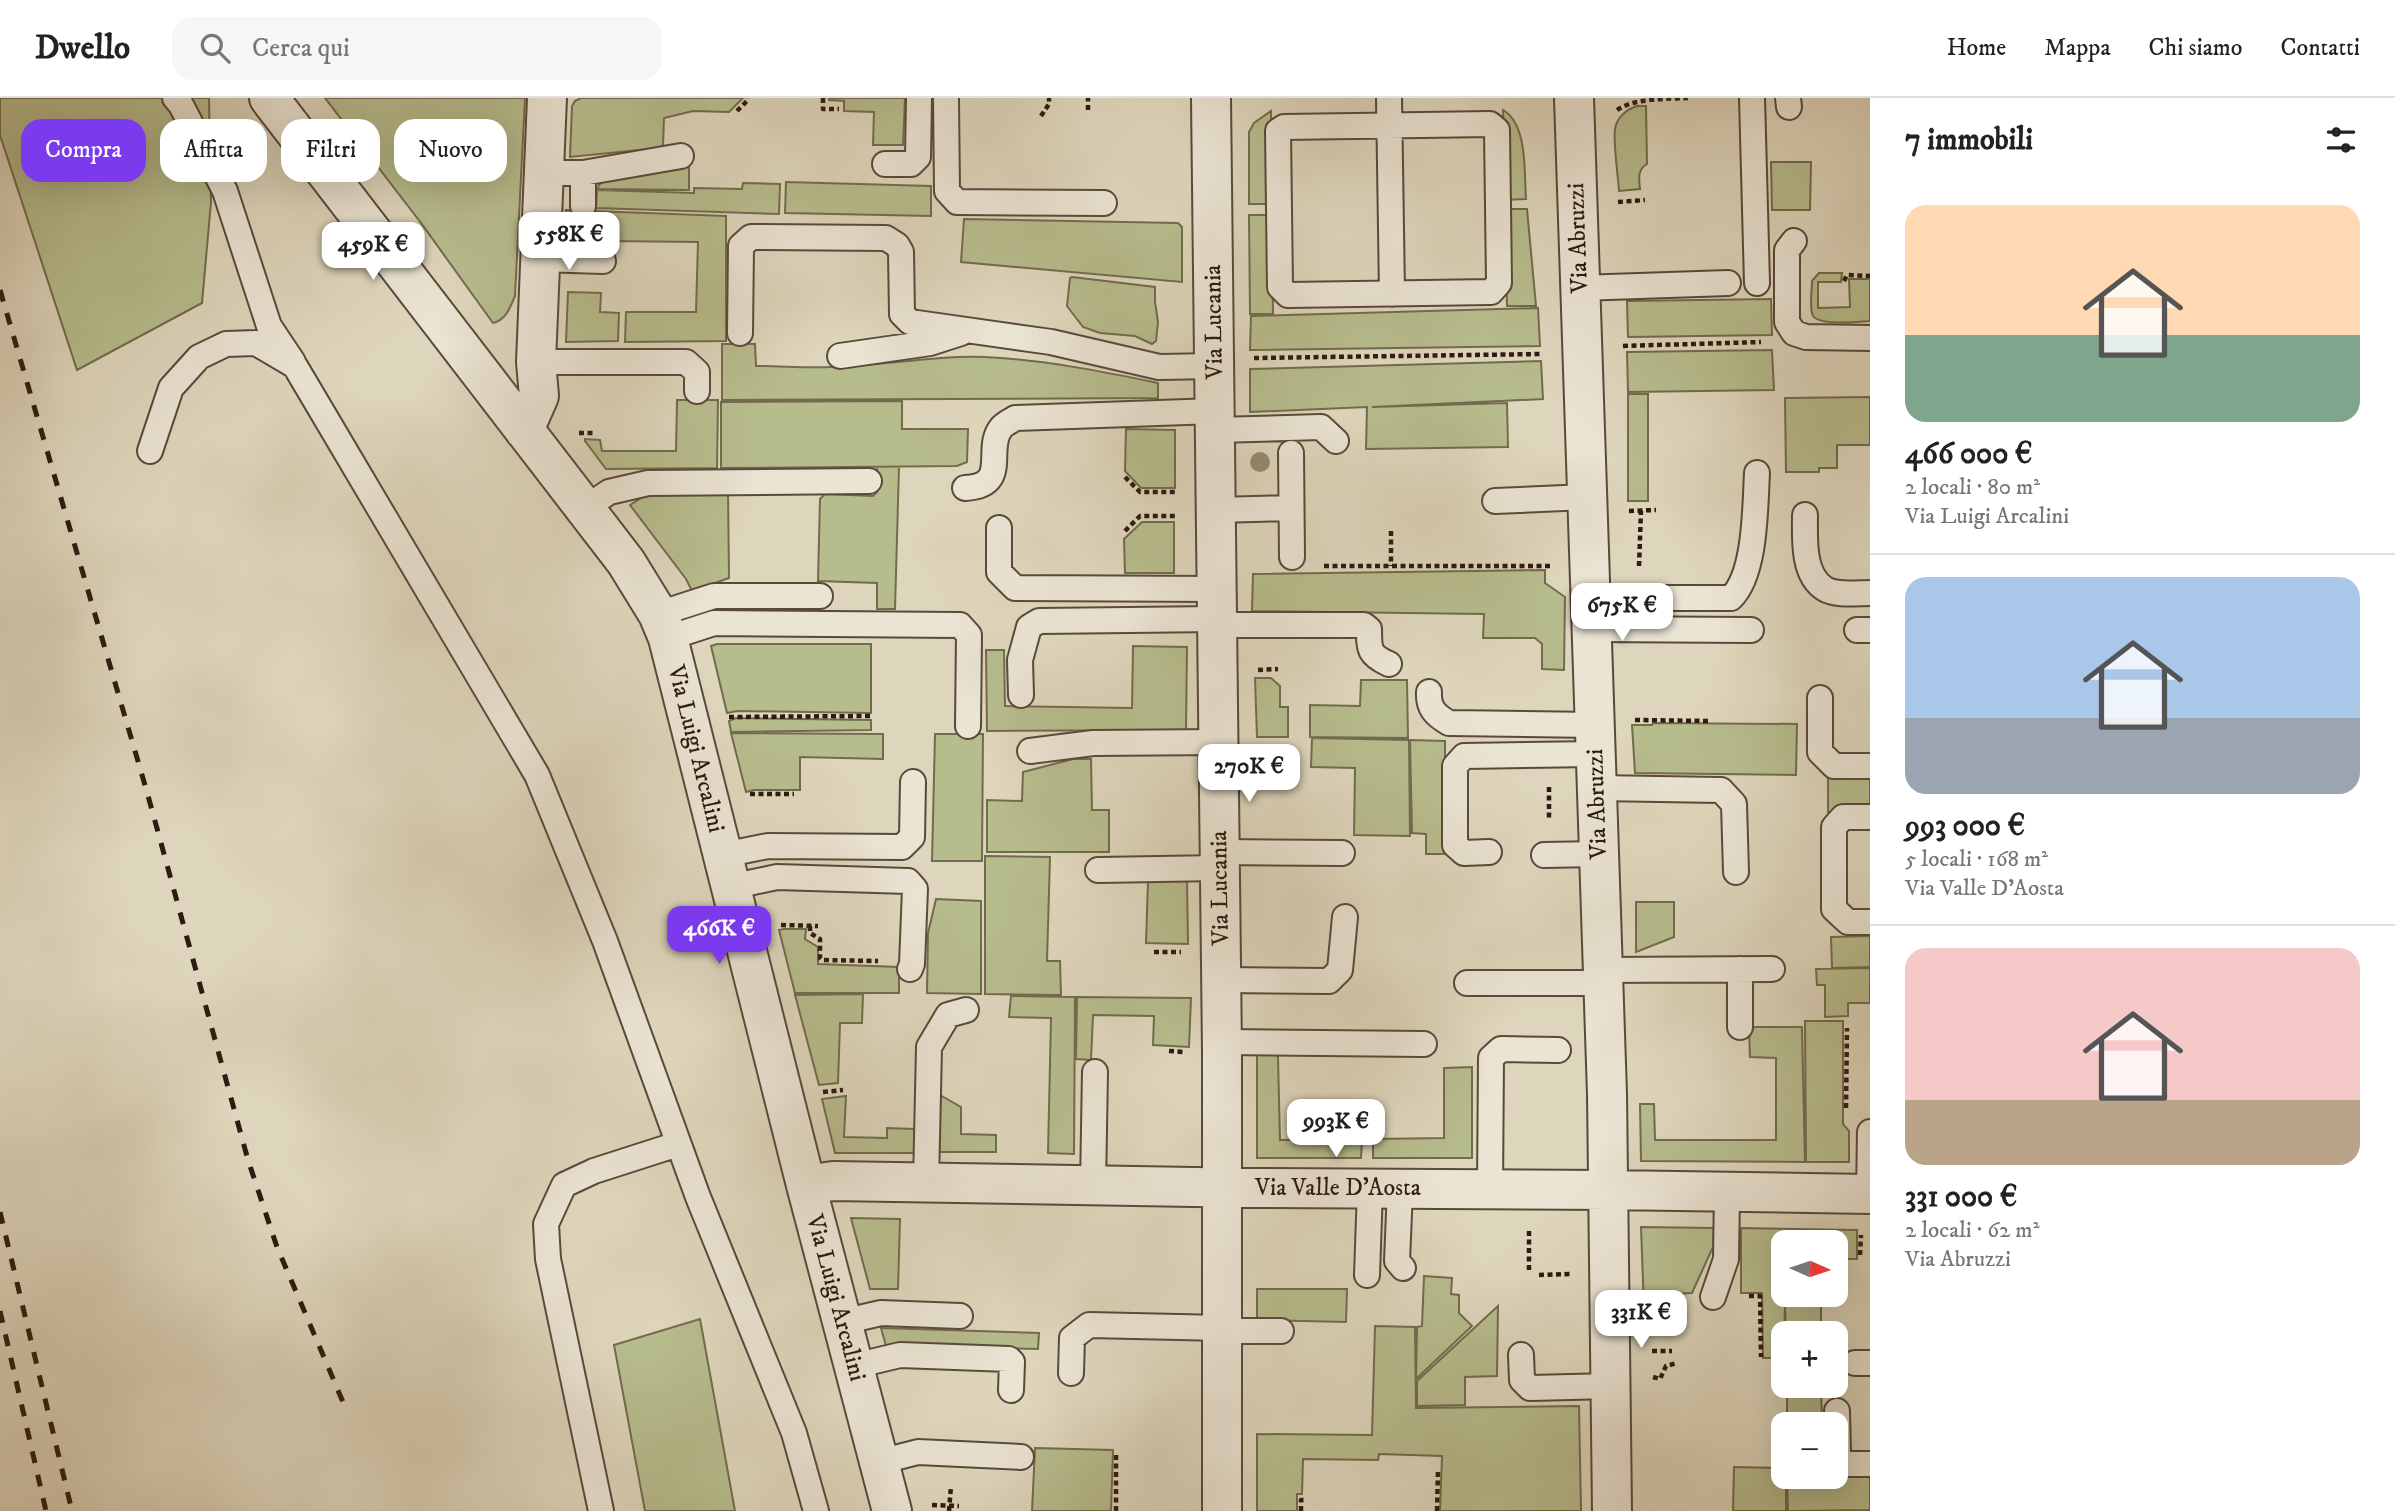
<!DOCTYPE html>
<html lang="it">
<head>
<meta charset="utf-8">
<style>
  :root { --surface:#fff; --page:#f6f6f6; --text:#222; --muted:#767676; --line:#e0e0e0; --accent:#7c3aed }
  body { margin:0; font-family:"IM FELL DW Pica",serif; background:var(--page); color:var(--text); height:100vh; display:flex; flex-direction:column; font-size:26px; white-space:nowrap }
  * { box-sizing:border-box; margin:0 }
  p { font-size:23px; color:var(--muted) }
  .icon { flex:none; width:38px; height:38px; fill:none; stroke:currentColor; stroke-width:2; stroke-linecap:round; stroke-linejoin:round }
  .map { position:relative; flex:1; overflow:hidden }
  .panel { display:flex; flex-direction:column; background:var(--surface); width:525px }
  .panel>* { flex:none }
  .guide { position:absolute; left:21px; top:21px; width:665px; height:63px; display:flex; gap:14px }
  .needle { width:46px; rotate:93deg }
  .controls { position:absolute; left:1771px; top:1132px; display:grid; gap:14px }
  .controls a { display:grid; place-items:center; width:77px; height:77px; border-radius:14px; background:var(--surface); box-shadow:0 7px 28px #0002; font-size:35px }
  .price { position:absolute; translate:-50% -60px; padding:0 16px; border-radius:14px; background:#fff; color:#222; font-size:23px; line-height:46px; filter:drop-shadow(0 2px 4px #0008) }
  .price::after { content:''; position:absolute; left:50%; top:42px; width:21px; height:16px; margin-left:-10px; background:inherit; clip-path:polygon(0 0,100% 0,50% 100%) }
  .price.current { background:var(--accent); color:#fff }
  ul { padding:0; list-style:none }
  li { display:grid; align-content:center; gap:14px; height:371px; padding:0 35px }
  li+li { border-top:2px solid var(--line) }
  li span { display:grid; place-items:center; height:217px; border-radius:21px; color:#555 }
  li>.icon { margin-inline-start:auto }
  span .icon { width:126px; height:126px; fill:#fffc; stroke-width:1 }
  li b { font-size:30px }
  h2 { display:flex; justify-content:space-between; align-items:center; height:84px; padding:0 35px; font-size:30px }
  .tag { padding:0 24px; border-radius:21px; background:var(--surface); box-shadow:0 7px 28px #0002; font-size:24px; line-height:63px }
  .tag.current { background:var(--accent); color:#fff }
  header { display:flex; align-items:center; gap:42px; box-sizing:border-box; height:98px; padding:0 35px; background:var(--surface); border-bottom:2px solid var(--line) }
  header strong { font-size:33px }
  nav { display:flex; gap:38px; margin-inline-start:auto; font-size:24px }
  .search { width:490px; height:63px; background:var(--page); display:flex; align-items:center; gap:18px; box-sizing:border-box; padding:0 24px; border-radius:21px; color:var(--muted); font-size:26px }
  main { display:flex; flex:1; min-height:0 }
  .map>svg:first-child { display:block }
  .green { fill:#b7bc8d; stroke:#726b4e; stroke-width:2 }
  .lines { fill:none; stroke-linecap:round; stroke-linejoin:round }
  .lane-casing { stroke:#5a493b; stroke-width:28 }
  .street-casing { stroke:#5a493b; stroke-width:42 }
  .path { stroke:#2e1a10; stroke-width:4.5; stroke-dasharray:5 3.5; stroke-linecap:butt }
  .lane { stroke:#eae4d3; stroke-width:24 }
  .street { stroke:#eae4d3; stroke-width:38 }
  .rail { stroke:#2e1a10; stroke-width:5; stroke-dasharray:12 12; stroke-linecap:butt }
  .tree { fill:#948a72 }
  .labels { text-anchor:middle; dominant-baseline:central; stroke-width:5; stroke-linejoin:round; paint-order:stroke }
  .street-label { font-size:24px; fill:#2e1a10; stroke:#eae4d3 }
</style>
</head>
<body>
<header>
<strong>Dwello</strong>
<div class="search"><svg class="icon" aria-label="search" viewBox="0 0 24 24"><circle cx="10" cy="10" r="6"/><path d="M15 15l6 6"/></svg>Cerca qui</div>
<nav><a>Home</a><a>Mappa</a><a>Chi siamo</a><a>Contatti</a></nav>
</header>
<main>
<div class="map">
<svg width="1870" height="1413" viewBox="0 0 1870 1413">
  <rect width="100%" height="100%" fill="#ded6bc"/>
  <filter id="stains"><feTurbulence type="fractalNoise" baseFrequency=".00286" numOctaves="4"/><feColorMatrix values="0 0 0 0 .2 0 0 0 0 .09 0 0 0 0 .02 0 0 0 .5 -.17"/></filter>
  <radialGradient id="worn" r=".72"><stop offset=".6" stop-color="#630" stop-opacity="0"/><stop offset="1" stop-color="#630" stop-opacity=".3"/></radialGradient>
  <path class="green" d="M 0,0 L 209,0 L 211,104 L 202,205 L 77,272 L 0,37 Z
    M 325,0 L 525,0 L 515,198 C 510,210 506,222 493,225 L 421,125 Z
    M 581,0 L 743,0 L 729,14 L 693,13 L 664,20 L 663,47 L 659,50 L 570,59 L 572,8 L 575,3 Z
    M 829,0 L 905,0 L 903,47 L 873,47 L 874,14 L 844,13 L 844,3 L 829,2 Z
    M 1637,8 L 1646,8 L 1647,66 C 1637,72 1639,81 1640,91 L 1619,93 C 1618,77 1613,44 1615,31 C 1617,19 1627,11 1637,8 Z
    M 1503,12 C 1528,26 1524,75 1526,101 L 1505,102 Z
    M 1271,13 L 1272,106 L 1249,106 L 1249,34 L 1254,25 Z
    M 1771,64 L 1811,64 L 1810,112 L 1772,112 Z
    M 689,66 L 689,92 L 597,91 L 601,84 Z
    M 786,84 L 931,88 L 931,118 L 785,115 Z
    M 743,85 L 780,86 L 779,116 L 596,110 L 597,92 L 694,95 L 694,90 L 742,91 Z
    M 1505,111 L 1527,111 L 1536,208 L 1507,208 Z
    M 566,112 L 726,118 L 726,243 L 625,244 L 626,214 L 696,214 L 698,144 L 609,143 L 608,155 L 570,153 L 565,148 Z
    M 1249,117 L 1272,117 L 1273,216 L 1250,216 Z
    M 964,121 L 1178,125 L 1182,129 L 1182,184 L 961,164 Z
    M 1819,175 L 1842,175 L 1841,184 L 1818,184 L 1818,210 L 1850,209 L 1849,181 L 1870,181 L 1870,223 C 1858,224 1820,228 1813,218 C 1809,210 1812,192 1812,183 Z
    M 1072,179 L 1155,189 L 1155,204 L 1158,224 L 1156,243 L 1152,246 L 1135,238 L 1100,235 L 1083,229 L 1067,208 L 1070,180 Z
    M 568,194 L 601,195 L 600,214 L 619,215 L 618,243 L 566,244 Z
    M 1771,201 L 1772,237 L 1628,239 L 1627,203 Z
    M 1538,210 L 1540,248 L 1250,252 L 1251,218 Z
    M 722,246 L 755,246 L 756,268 C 781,268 806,270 831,269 C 882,268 933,257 985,259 C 1043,262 1101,273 1158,285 L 1158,300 L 722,302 Z
    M 1772,252 L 1774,292 L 1628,294 L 1627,254 Z
    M 1541,263 L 1543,301 L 1372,309 L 1507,305 L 1508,349 L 1366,351 L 1367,309 L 1250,314 L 1250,271 Z
    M 1628,296 L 1648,296 L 1648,403 L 1628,403 Z
    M 1870,299 L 1870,347 L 1837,347 L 1837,370 L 1819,370 L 1819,374 L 1786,374 L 1785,300 Z
    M 677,302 L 718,302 L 717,370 L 606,371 L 585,343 L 585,341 L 600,342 L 602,353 L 676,353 Z
    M 902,303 L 902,331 L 968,331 L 967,364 L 957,368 L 721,370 L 721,304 Z
    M 1126,331 L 1175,332 L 1175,390 L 1141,390 L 1125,373 Z
    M 877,369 L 899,369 L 895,511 L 877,511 L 877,485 L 818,483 L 820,401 L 825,396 L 873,398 L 877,394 Z
    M 728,392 L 729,480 L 692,493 L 686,481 L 630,407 L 641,400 L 641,396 Z
    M 1142,424 L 1174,424 L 1174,475 L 1125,475 L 1124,441 Z
    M 1545,472 L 1545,485 L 1565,499 L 1564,572 L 1542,571 L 1542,546 L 1535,540 L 1483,540 L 1484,516 L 1252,513 L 1253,476 Z
    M 717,546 L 871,546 L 871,615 L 737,613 L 727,615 L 711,548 Z
    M 1133,548 L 1187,549 L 1186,632 L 987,633 L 986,552 L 1004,552 L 1005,608 L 1132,610 Z
    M 1255,580 L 1271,580 L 1280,588 L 1280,609 L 1288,609 L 1288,639 L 1257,639 Z
    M 1361,582 L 1407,582 L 1408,640 L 1310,639 L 1310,607 L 1360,608 Z
    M 736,620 L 871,622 L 871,632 L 731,634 L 729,623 Z
    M 1653,625 L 1797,626 L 1796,677 L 1635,675 L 1632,627 L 1652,627 Z
    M 731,635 L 883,636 L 883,661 L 800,659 L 800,692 L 754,692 L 746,694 Z
    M 935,636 L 983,636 L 982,763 L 932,763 Z
    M 1312,640 L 1409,642 L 1410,738 L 1354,737 L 1355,670 L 1311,669 Z
    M 1410,642 L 1445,643 L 1445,756 L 1426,756 L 1426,736 L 1412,735 Z
    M 1073,661 L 1091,661 L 1092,712 L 1109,712 L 1109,754 L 987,754 L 987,702 L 1022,703 L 1023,674 Z
    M 1870,678 L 1870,713 L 1828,714 L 1828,679 Z
    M 985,758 L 1050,759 L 1047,863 L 1060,863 L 1061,897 L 985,896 Z
    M 1187,782 L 1188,846 L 1146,845 L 1148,783 Z
    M 936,801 L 981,803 L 981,896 L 927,895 L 928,835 Z
    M 1636,804 L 1674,804 L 1674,839 L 1636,854 Z
    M 784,831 L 806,831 L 805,841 L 818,849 L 818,866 L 899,869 L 899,895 L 795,895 L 779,832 Z
    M 1870,838 L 1870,869 L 1832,870 L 1831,839 Z
    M 1870,870 L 1870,905 L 1848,905 L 1848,918 L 1825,919 L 1825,887 L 1817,887 L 1816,871 Z
    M 863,896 L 862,925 L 840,925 L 838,985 L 819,987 L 795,897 Z
    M 1011,898 L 1075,899 L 1074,1056 L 1048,1055 L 1051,920 L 1009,919 Z
    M 1077,899 L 1191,900 L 1189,949 L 1153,947 L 1154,918 L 1093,917 L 1091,962 L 1076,961 Z
    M 1805,923 L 1843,923 L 1843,1026 L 1849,1033 L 1849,1064 L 1806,1064 Z
    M 1755,929 L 1802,929 L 1805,1064 L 1641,1063 L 1640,1006 L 1654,1006 L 1655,1042 L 1776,1042 L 1776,960 L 1750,959 L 1749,933 Z
    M 1270,951 L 1278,959 L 1280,1042 L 1362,1041 L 1361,1060 L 1257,1060 L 1257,952 Z
    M 1472,969 L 1472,1060 L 1373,1060 L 1373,1041 L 1444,1040 L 1444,970 Z
    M 940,997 L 961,1009 L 961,1036 L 996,1037 L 996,1054 L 937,1054 Z
    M 846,998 L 844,1039 L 887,1040 L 887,1030 L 914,1031 L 914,1055 L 835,1055 L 822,1001 Z
    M 851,1120 L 900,1121 L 898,1191 L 870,1191 Z
    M 1641,1129 L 1714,1130 L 1713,1149 L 1692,1195 L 1671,1196 L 1671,1211 L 1644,1211 Z
    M 1741,1130 L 1857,1132 L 1857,1161 L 1836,1161 L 1836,1144 L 1783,1144 L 1783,1197 L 1821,1197 L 1821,1235 L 1786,1235 L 1785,1209 L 1783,1260 L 1763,1260 L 1762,1195 L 1741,1195 Z
    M 1424,1178 L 1452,1180 L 1451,1196 L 1459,1197 L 1459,1215 L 1472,1228 L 1416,1281 L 1417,1229 L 1422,1228 Z
    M 1257,1191 L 1347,1191 L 1346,1224 L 1257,1222 Z
    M 1498,1208 L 1497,1278 L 1465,1279 L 1465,1307 L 1417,1308 L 1417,1283 Z
    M 700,1221 L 735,1413 L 645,1413 L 614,1247 Z
    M 1375,1228 L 1415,1229 L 1416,1310 L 1579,1308 L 1581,1413 L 1440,1413 L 1442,1358 L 1379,1356 L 1378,1362 L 1303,1361 L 1302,1396 L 1297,1396 L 1297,1413 L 1257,1413 L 1257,1336 L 1372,1337 Z
    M 881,1230 L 1039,1235 L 1038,1251 L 886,1248 Z
    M 1787,1288 L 1821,1288 L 1822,1326 L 1787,1326 Z
    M 1035,1350 L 1113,1352 L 1111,1413 L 1032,1413 Z
    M 1734,1369 L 1783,1370 L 1783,1379 L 1786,1379 L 1786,1413 L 1733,1413 Z
    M 1836,1376 L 1870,1376 L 1870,1412 L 1788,1413 L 1787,1379 L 1836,1379 Z"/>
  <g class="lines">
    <g class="lane-casing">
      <path id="lane" d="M 175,0 L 181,7 L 225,93 L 269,228 L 293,264
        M 946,0 L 947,93 L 957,104 L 1104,105
        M 1389,0 L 1392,196
        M 1752,0 L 1757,185
        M 1788,0 L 1789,9
        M 1490,26 L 1497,32 L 1499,185 L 1491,194 L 1288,197 L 1280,189 L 1278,33 L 1284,29 Z
        M 885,66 L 911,66 L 918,59 L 919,0
        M 544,75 L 583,75 L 681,58
        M 583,108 L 583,75
        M 1794,143 L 1787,152 L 1787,224 L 1794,235 L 1806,239 L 1870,240
        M 540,161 L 603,163
        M 1579,190 L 1728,185
        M 740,235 L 741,148 L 751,139 L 886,140 L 897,147 L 901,154 L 902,216 L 910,224 L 1051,244 L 1159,269 L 1215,268
        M 840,258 L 930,245 L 961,235
        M 536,264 L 686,264 L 697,274 L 697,293
        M 1216,332 L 1321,329 L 1336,343
        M 150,353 L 171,290 L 199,259 L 226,246 L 256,245 L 295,268 L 537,677 L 605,843 L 698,1099 L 794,1335 L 816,1413
        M 1291,355 L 1292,459
        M 965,390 C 1011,388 984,351 1001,330 C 1004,326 1011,323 1015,320 L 1215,313
        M 1495,403 L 1587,399
        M 584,411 L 609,394 L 648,385 L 869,383
        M 1216,412 L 1291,410
        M 1805,417 C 1805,440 1802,477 1825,491 C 1837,498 1856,495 1870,495
        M 999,430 L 999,474 L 1015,490 L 1217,491
        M 1590,500 L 1731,500 C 1756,476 1755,409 1757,375
        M 658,516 L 714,498 L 820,498
        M 1217,527 L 1364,527 L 1369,531 C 1369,552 1369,557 1389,566
        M 1592,531 L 1751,532
        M 1857,532 L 1870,532
        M 668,540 L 714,525 L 960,527 L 969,537 L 968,628
        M 1429,594 C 1428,610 1435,617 1449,625 L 1595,627
        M 1021,597 L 1020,562 L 1029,529 L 1039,523 L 1217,521
        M 1820,600 L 1820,654 L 1834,668 L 1870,668
        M 1030,653 L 1093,645 L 1219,644
        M 1597,690 L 1721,692 L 1734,706 L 1736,774
        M 1870,719 L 1843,719 L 1834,729 L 1834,811 L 1848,824 L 1870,824
        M 1220,754 L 1342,755
        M 1489,754 L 1464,755 L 1455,747 L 1455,668 L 1464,658 L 1596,656
        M 723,757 L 768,748 L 902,749 L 912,739 L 913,684
        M 1544,757 L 1599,756
        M 1098,772 L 1220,770
        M 730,789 L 777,779 L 908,783 L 915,791 L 912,866 L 910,871
        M 1603,872 L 1772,871
        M 1221,882 L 1329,883 L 1340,872 L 1345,819
        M 1467,885 L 1603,885
        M 1740,929 L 1740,871
        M 1222,944 L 1424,946
        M 926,1085 L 929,949 L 948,917 L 966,912
        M 1093,1088 L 1095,974
        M 1400,1091 L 1397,1163 L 1403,1170
        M 1490,1091 L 1491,960 L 1501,951 L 1558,952
        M 1869,1096 L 1870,1034
        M 1367,1177 L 1370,1091
        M 1713,1199 L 1726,1161 L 1727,1094
        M 842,1224 L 881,1215 L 960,1218
        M 1223,1233 L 1281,1233
        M 1521,1257 L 1522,1282 L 1530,1290 L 1612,1288
        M 1855,1265 L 1870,1265
        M 854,1268 L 900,1257 L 1009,1261 L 1012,1264 L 1011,1292
        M 1071,1275 L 1072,1240 L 1089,1227 L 1223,1230
        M 1837,1313 L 1838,1359 L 1846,1366 L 1870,1366
        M 879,1364 L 918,1354 L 1021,1359
        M 601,1413 L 548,1161 L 546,1126 L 564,1087 L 594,1073 L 678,1046"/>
    </g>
    <g class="street-casing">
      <path id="street" d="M 269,0 L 626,464 L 658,516 L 668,540 L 806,1087 L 892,1413
        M 1211,0 L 1222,954 L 1222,1413
        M 1574,0 L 1607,996 L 1612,1413
        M 524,332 L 539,298 L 536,264 L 547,0
        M 806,1087 L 833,1083 L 1253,1090 L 1609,1092 L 1870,1096"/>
    </g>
    <path class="path" d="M 823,0 L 823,11 L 839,11
      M 1088,12 L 1088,0
      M 1617,12 C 1635,0 1665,1 1688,0
      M 737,13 L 747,3 L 747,0
      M 1041,18 L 1049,6 L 1049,0
      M 1618,104 L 1645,102
      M 1844,183 L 1847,177 L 1870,178
      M 1623,248 L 1761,244
      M 1254,260 L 1543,256
      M 579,335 L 596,335
      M 1125,379 L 1140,394 L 1177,394
      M 1629,413 L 1656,412
      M 1125,433 L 1140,418 L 1177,418
      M 1391,433 L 1391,468
      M 1324,468 L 1550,468
      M 1639,468 L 1641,413
      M 1258,572 L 1278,571
      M 729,619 L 871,618
      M 1635,622 L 1711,623
      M 1549,689 L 1549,723
      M 750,696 L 794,696
      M 781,827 L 818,828
      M 810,828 L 810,835 L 820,841 L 820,860 L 822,862 L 878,863
      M 1154,854 L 1181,854
      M 1169,953 L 1183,954
      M 823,994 L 843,992
      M 1846,1010 L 1847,930
      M 1860,1157 L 1861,1137
      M 1529,1172 L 1529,1131
      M 1539,1177 L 1570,1176
      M 1749,1198 L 1760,1198 L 1761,1259
      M 1651,1214 L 1675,1213 L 1675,1199 L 1680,1199
      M 1652,1253 L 1672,1253
      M 1653,1279 L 1660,1281 L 1666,1268 L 1677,1265
      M 932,1407 L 959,1408
      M 949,1413 L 951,1388
      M 1116,1413 L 1116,1357
      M 1301,1413 L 1301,1402 L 1306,1402
      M 1437,1413 L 1438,1372"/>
    <use href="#lane" class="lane"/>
    <use href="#street" class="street"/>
    <path class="rail" d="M 0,192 L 147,694 L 248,1062 L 277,1149 L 343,1304
      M 0,1114 L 72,1413
      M 0,1213 L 46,1413"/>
  </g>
  <circle class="tree" cx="1260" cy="364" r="10"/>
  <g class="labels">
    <g class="street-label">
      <text transform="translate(1578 140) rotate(-92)">Via Abruzzi</text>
      <text transform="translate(1214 224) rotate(-91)">Via Lucania</text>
      <text transform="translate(696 651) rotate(76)">Via Luigi Arcalini</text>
      <text transform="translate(1597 706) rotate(-92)">Via Abruzzi</text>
      <text transform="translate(1220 790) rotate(-91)">Via Lucania</text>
      <text x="1338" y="1090">Via Valle D'Aosta</text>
      <text transform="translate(836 1200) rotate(75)">Via Luigi Arcalini</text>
    </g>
  </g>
  <rect width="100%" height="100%" filter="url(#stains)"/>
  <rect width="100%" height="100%" fill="url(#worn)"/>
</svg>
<div class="controls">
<a><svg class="needle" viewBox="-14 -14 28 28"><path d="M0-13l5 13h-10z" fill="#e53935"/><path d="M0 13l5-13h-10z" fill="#767676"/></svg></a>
<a>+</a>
<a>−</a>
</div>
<b class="price" style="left:569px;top:174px">558K €</b>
<b class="price" style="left:373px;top:184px">459K €</b>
<b class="price" style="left:1622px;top:545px">675K €</b>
<b class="price" style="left:1249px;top:706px">270K €</b>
<b class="price current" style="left:719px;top:868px">466K €</b>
<b class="price" style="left:1336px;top:1061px">993K €</b>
<b class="price" style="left:1641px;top:1252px">331K €</b>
<div class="guide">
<a class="tag current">Compra</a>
<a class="tag">Affitta</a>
<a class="tag">Filtri</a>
<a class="tag">Nuovo</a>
</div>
</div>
<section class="panel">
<h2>7 immobili<svg class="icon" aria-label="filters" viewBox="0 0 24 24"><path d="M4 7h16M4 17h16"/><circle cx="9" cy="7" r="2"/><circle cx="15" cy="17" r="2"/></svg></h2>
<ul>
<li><span style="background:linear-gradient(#ffd9b3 60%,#7fa58c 0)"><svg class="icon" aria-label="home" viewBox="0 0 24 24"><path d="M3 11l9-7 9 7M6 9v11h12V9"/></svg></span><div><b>466 000 €</b><p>2 locali · 80 m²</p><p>Via Luigi Arcalini</p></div></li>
<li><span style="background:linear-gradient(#a9c7e8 65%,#9aa5b1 0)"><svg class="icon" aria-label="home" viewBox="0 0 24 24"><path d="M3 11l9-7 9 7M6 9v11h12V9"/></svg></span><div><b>993 000 €</b><p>5 locali · 168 m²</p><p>Via Valle D'Aosta</p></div></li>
<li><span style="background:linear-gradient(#f6c9c9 70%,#b9a48a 0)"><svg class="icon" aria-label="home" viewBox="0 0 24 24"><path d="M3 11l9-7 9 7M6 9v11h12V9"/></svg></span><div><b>331 000 €</b><p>2 locali · 62 m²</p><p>Via Abruzzi</p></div></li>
</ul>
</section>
</main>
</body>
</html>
